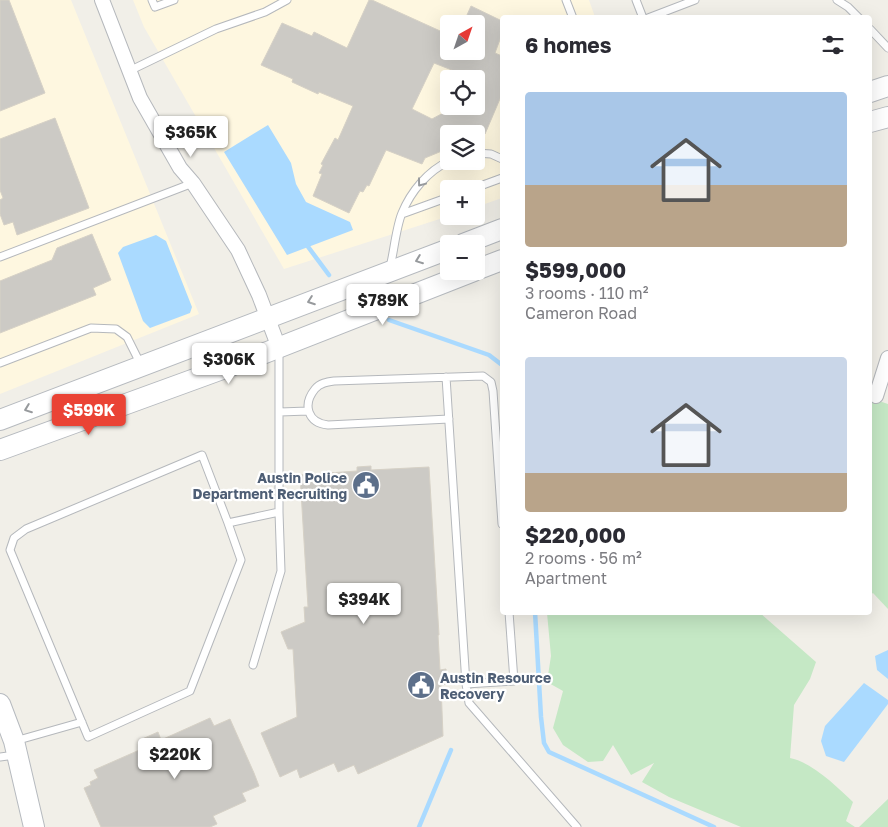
<!DOCTYPE html>
<html lang="en">
<head>
<meta charset="utf-8">
<style>
  :root { --surface:#fff; --page:#f2f2f3; --text:#2b2b33; --muted:#7c7c81; --accent:#ea4335 }
  body { margin:0; font-family:"Golos Text",sans-serif; background:var(--page); color:var(--text); height:100vh; display:flex; flex-direction:column; font-size:19px; white-space:nowrap }
  * { box-sizing:border-box; margin:0 }
  p { font-size:16px; color:var(--muted) }
  .icon { flex:none; width:28px; height:28px; fill:none; stroke:currentColor; stroke-width:2; stroke-linecap:round; stroke-linejoin:round }
  .map { position:relative; flex:1; overflow:hidden }
  .sheet { position:absolute; left:500px; top:15px; width:372px; height:600px; display:flex; flex-direction:column; background:var(--surface); border-radius:5px; box-shadow:0 5px 20px #0002 }
  .sheet>* { flex:none }
  .needle { width:32px; rotate:40deg }
  .controls { position:absolute; left:440px; top:15px; display:grid; gap:10px }
  .controls a { display:grid; place-items:center; width:45px; height:45px; border-radius:5px; background:var(--surface); box-shadow:0 5px 20px #0002; font-size:25px }
  .price { position:absolute; translate:-50% -42px; padding:0 11px; border-radius:5px; background:#fff; color:#222; font-size:16px; line-height:32px; filter:drop-shadow(0 1px 2px #0008) }
  .price::after { content:''; position:absolute; left:50%; top:30px; width:15px; height:11px; margin-left:-8px; background:inherit; clip-path:polygon(0 0,100% 0,50% 100%) }
  .price.selected { background:var(--accent); color:#fff }
  ul { padding:0; list-style:none }
  li { display:grid; align-content:center; gap:10px; height:265px; padding:0 25px }
  li span { display:grid; place-items:center; height:155px; border-radius:5px; color:#555 }
  li>.icon { margin-inline-start:auto }
  span .icon { width:90px; height:90px; fill:#fffc; stroke-width:1 }
  li b { font-size:21px }
  h2 { display:flex; justify-content:space-between; align-items:center; height:60px; padding:0 25px; font-size:21px }
  .map>svg:first-child { display:block }
  .commercial { fill:#fef7e0; fill-rule:evenodd }
  .green { fill:#c5e8c5 }
  .water { fill:#aadaff }
  .lines { fill:none; stroke-linecap:round; stroke-linejoin:round }
  .stream { stroke:#aadaff; stroke-width:4.5 }
  .building { fill:#cccac5; stroke:#d6d1c6; fill-rule:evenodd }
  .lane-casing { stroke:#b5b8bc; stroke-width:9 }
  .street-casing { stroke:#b5b8bc; stroke-width:16 }
  .secondary-casing { stroke:#b6babf; stroke-width:22 }
  .lane { stroke:#fff; stroke-width:7 }
  .street { stroke:#fff; stroke-width:14 }
  .secondary { stroke:#fff; stroke-width:20 }
  .oneway { stroke:#979a9d }
  .labels { text-anchor:middle; dominant-baseline:central; stroke-width:4.5; stroke-linejoin:round; paint-order:stroke }
  .service-label { font-size:14px; font-weight:bold; fill:#4e5e75; stroke:#fff; text-anchor:end }
</style>
</head>
<body>
<div class="map">
<svg width="888" height="827" viewBox="0 0 888 827">
  <rect width="100%" height="100%" fill="#f1efe8"/>
  <path class="commercial" d="M 0,0 L 71,0 L 199,314 L 0,394 Z
    M 133,0 L 589,0 L 595,17 L 502,18 L 502,198 L 476,207 L 476,189 L 449,189 L 449,216 L 284,269 L 144,27 ZM 449,24 L 476,24 L 476,51 L 449,51 ZM 449,79 L 476,79 L 476,106 L 449,106 ZM 449,134 L 476,134 L 476,161 L 449,161 Z"/>
  <path class="green" d="M 870,398 L 888,404 L 888,609 L 873,593 L 870,595 Z
    M 547,613 L 760,613 L 816,662 L 810,679 L 794,705 L 790,758 C 812,762 837,787 853,802 L 846,821 L 855,827 L 741,827 L 669,797 L 642,782 L 654,763 L 631,775 L 613,745 L 603,761 L 588,762 L 563,745 L 553,728 L 563,691 L 547,682 L 551,656 Z
    M 888,799 L 888,827 L 858,827 L 859,827 Z"/>
  <path class="water" d="M 268,125 L 291,163 L 296,184 L 306,202 L 350,222 L 353,230 L 287,255 L 224,152 Z
    M 156,235 L 166,241 L 192,307 L 190,313 L 150,328 L 143,321 L 118,253 L 123,247 Z
    M 888,650 L 888,679 L 877,670 L 875,656 Z
    M 864,683 L 888,700 L 888,704 L 844,762 L 826,756 L 821,741 L 825,726 Z"/>
  <g class="lines">
    <path class="stream" d="M 306,244 L 329,275
      M 389,320 L 489,355 L 502,365
      M 535,612 L 541,717 L 544,743 L 549,752 L 714,827
      M 419,827 L 451,750"/>
  </g>
  <path class="building" d="M 0,0 L 9,0 L 45,93 L 0,111 Z
    M 369,0 L 372,0 L 449,35 L 449,51 L 476,51 L 476,24 L 463,24 L 471,6 L 502,21 L 502,34 L 495,53 L 502,56 L 502,94 L 485,134 L 449,134 L 449,148 L 425,158 L 422,164 L 386,150 L 369,186 L 367,185 L 363,192 L 360,191 L 349,213 L 313,196 L 322,174 L 319,173 L 323,165 L 321,164 L 335,138 L 338,140 L 353,106 L 319,92 L 318,94 L 292,82 L 293,79 L 261,65 L 282,23 L 312,36 L 314,32 L 347,48 ZM 434,63 L 462,74 L 461,79 L 476,79 L 476,106 L 449,106 L 447,111 L 432,119 L 412,109 Z
    M 55,118 L 89,208 L 17,235 L 13,222 L 4,225 L 0,214 L 0,200 L 3,198 L 0,190 L 0,139 Z
    M 92,234 L 111,280 L 93,288 L 96,295 L 0,333 L 0,281 L 52,260 L 57,248 Z
    M 371,466 L 371,470 L 429,467 L 439,635 L 438,635 L 440,670 L 446,669 L 447,684 L 441,685 L 443,736 L 358,774 L 354,765 L 338,772 L 334,763 L 300,778 L 297,769 L 280,777 L 261,733 L 297,717 L 293,649 L 288,649 L 281,632 L 305,622 L 304,607 L 308,607 L 300,475 L 357,471 L 357,467 Z
    M 210,718 L 214,726 L 230,719 L 254,773 L 259,786 L 242,793 L 246,801 L 213,816 L 217,824 L 210,827 L 101,827 L 84,788 L 91,785 L 90,782 L 98,778 L 94,770 L 144,748 L 140,740 L 158,732 L 161,740 Z"/>
  <g class="lines">
    <g class="lane-casing">
      <path id="lane" d="M 152,0 L 155,7 L 174,0
        M 566,0 L 573,18
        M 636,0 L 643,18
        M 837,0 L 848,7 L 859,18
        M 648,18 L 695,0
        M 870,29 L 888,48
        M 129,71 L 216,29 L 265,12 L 287,0
        M 476,153 L 491,154 L 502,159
        M 472,189 L 502,178
        M 402,214 L 449,197
        M 0,257 L 193,183
        M 390,267 C 394,252 396,227 402,213 C 411,191 428,171 449,161
        M 0,363 L 91,328 L 116,329 L 127,337 L 141,365
        M 446,377 L 466,684 L 469,703 L 577,827
        M 280,412 L 308,411
        M 449,419 L 328,425 C 308,423 302,405 315,389 C 320,383 327,382 334,381 L 483,376 L 491,382 L 493,391 L 502,524
        M 228,523 L 202,455 L 26,529 L 14,538 L 10,550 L 88,737 L 190,691 L 241,560 L 228,523 L 279,512
        M 253,665 L 281,571 L 279,512 L 279,350
        M 466,684 L 514,681 L 509,612
        M 15,741 L 82,722
        M 0,757 L 15,755"/>
    </g>
    <g class="street-casing">
      <path id="street" d="M 102,0 L 140,98 L 180,168 L 193,183 L 238,250 L 259,295 L 279,348
        M 876,396 L 888,358"/>
    </g>
    <g class="secondary-casing">
      <path id="secondary" d="M 870,92 L 888,86
        M 870,122 L 888,117
        M 463,244 L 502,229
        M 476,270 L 502,260
        M 0,420 L 449,249
        M 0,450 L 247,360 L 474,271
        M 0,704 L 14,741 L 34,827"/>
    </g>
    <use href="#lane" class="lane"/>
    <use href="#street" class="street"/>
    <use href="#secondary" class="secondary"/>
  </g>
  <defs><path id="oneway-chevron" d="M-2-3.5L2.5 0L-2 3.5" fill="none" stroke-width="1.6" stroke-linecap="round" stroke-linejoin="round" transform="scale(1.25)"/></defs>
  <g class="oneway">
    <use href="#oneway-chevron" transform="translate(421 183) rotate(127)"/>
    <use href="#oneway-chevron" transform="translate(419 260) rotate(159)"/>
    <use href="#oneway-chevron" transform="translate(311 301) rotate(160)"/>
    <use href="#oneway-chevron" transform="translate(28 409) rotate(159)"/>
  </g>
  <defs>
    <g id="civic-disc" transform="scale(1.4375)"><circle r="9.5" fill="#5c6f8a" stroke="#fff"/><path d="M-.6-6.5H3V-4.5H.6V-3L4-1V1h2V6H-6V1h2V-1L-.6-3ZM-1.2 2.5V6h2.4V2.5Z" fill="#fff"/></g>
  </defs>
  <g fill-rule="evenodd">
    <use href="#civic-disc" x="366" y="485"/>
    <use href="#civic-disc" x="421" y="685"/>
  </g>
  <g class="labels">
    <g class="service-label">
      <text x="347" y="477">Austin Police<tspan x="347" dy="16">Department Recruiting</tspan></text>
      <text x="440" y="677" text-anchor="start">Austin Resource<tspan x="440" dy="16">Recovery</tspan></text>
    </g>
  </g>
</svg>
<div class="controls">
<a><svg class="needle" viewBox="-14 -14 28 28"><path d="M0-13l5 13h-10z" fill="#e53935"/><path d="M0 13l5-13h-10z" fill="#7c7c81"/></svg></a>
<a><svg class="icon" aria-label="locate" viewBox="0 0 24 24"><circle cx="12" cy="12" r="6"/><path d="M12 2v4M12 18v4M2 12h4M18 12h4"/></svg></a>
<a><svg class="icon" aria-label="layers" viewBox="0 0 24 24"><path d="M12 4l9 5-9 5-9-5zM3 14l9 5 9-5"/></svg></a>
<a>+</a>
<a>−</a>
</div>
<b class="price" style="left:191px;top:158px">$365K</b>
<b class="price" style="left:383px;top:326px">$789K</b>
<b class="price" style="left:229px;top:385px">$306K</b>
<b class="price selected" style="left:89px;top:436px">$599K</b>
<b class="price" style="left:364px;top:625px">$394K</b>
<b class="price" style="left:175px;top:780px">$220K</b>
<section class="sheet">
<h2>6 homes<svg class="icon" aria-label="filters" viewBox="0 0 24 24"><path d="M4 7h16M4 17h16"/><circle cx="9" cy="7" r="2"/><circle cx="15" cy="17" r="2"/></svg></h2>
<ul>
<li><span style="background:linear-gradient(#a9c7e8 60%,#b9a48a 0)"><svg class="icon" aria-label="home" viewBox="0 0 24 24"><path d="M3 11l9-7 9 7M6 9v11h12V9"/></svg></span><div><b>$599,000</b><p>3 rooms · 110 m²</p><p>Cameron Road</p></div></li>
<li><span style="background:linear-gradient(#c9d6e8 75%,#b9a48a 0)"><svg class="icon" aria-label="home" viewBox="0 0 24 24"><path d="M3 11l9-7 9 7M6 9v11h12V9"/></svg></span><div><b>$220,000</b><p>2 rooms · 56 m²</p><p>Apartment</p></div></li>
</ul>
</section>
</div>
</body>
</html>
